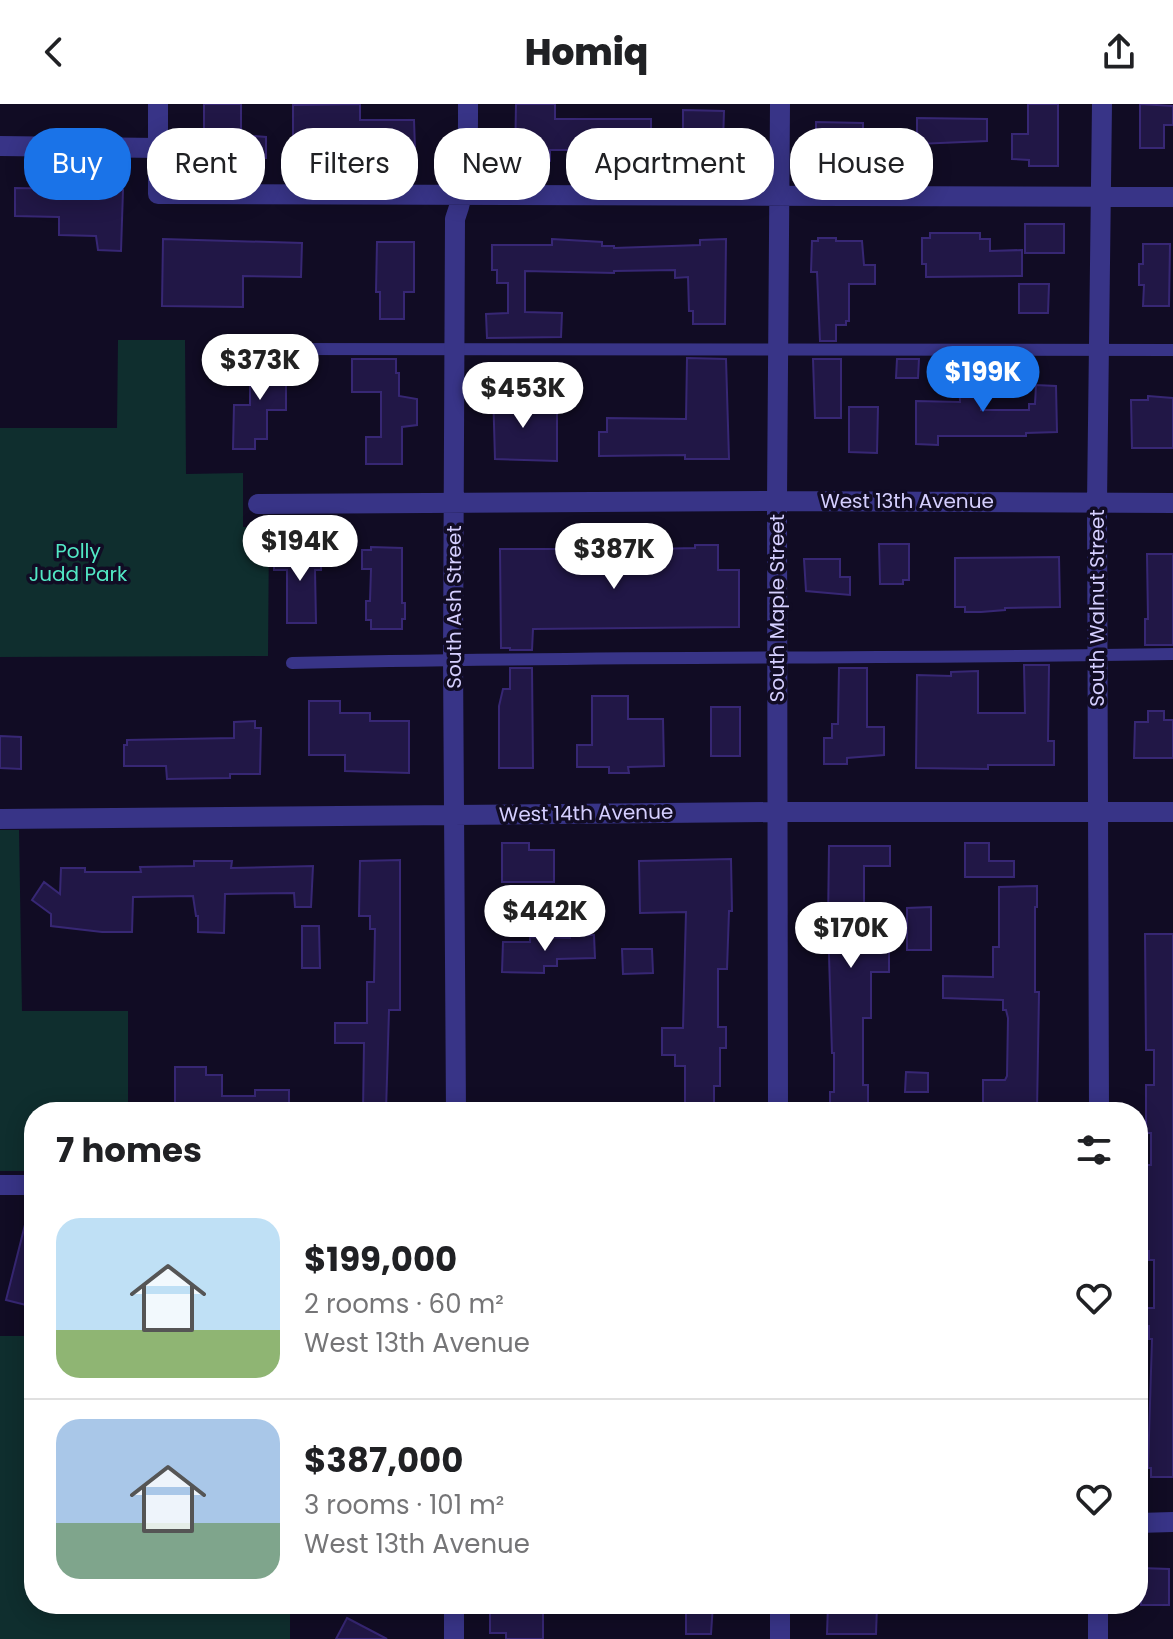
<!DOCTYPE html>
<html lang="en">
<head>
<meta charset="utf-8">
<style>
  :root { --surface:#fff; --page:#f2f2f2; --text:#202124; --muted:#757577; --line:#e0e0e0; --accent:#1a73e8 }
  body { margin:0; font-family:Poppins,sans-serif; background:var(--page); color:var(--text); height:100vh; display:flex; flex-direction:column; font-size:30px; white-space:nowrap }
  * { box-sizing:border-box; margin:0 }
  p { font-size:26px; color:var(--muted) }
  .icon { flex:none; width:44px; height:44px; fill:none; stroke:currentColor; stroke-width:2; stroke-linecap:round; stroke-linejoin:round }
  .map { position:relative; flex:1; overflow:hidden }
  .sheet { position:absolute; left:24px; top:998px; width:1124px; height:512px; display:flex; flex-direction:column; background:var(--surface); border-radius:32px; box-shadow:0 4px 20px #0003 }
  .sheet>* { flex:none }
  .top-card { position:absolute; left:24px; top:24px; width:1126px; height:72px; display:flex; gap:16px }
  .price { position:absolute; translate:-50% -68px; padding:0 18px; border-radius:28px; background:#fff; color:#222; font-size:26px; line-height:52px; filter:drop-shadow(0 2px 4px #0008) }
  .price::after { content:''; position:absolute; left:50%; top:48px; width:24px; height:18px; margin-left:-12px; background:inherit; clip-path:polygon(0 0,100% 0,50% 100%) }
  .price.selected { background:var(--accent); color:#fff }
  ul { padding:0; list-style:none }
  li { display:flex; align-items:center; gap:24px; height:200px; padding:0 32px }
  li+li { border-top:2px solid var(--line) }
  li span { display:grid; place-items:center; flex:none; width:224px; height:160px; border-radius:24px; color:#555 }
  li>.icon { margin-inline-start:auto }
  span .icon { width:96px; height:96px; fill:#fffc; stroke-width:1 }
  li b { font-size:34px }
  h2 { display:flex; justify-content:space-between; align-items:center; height:96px; padding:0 32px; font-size:34px }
  .tag { padding:0 28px; border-radius:32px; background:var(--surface); box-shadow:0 4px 20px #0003; font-size:28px; line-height:72px }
  .tag.selected { background:var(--accent); color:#fff }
  header { display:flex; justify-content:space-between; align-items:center; height:104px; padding:0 32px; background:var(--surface); font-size:36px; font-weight:800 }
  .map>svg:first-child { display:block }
  .green { fill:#0f2e2e }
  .building { fill:#211746; stroke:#372774; stroke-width:2 }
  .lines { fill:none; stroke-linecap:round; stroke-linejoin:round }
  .lane { stroke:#383487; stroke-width:12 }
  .street { stroke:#383487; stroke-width:20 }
  .labels { text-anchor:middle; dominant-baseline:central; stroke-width:7; stroke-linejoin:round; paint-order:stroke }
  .street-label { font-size:20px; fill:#d5cfff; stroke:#110c24 }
  .park-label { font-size:20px; fill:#52e8c5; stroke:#110c24 }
</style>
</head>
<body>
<header><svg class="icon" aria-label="back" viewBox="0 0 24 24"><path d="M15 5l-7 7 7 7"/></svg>Homiq<svg class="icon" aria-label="share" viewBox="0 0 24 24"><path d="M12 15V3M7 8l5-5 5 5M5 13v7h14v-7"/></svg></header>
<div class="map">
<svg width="1173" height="1535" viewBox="0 0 1173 1535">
  <rect width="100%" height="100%" fill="#110c24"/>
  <path class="green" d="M 118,236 L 185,236 L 186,370 L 243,369 L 243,423 L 269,424 L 268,552 L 0,553 L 0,324 L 117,324 Z
    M 0,726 L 19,726 L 22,907 L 128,907 L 128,1008 L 34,1008 L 34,1067 L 0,1067 Z
    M 0,1232 L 34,1232 L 34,1500 L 290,1500 L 290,1535 L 0,1535 Z"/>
  <path class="building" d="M 204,0 L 241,0 L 241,31 L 266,33 L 266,54 L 204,54 Z
    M 360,0 L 360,16 L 414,16 L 415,45 L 360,45 L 356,46 L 356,52 L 326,51 L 326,46 L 293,46 L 293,1 Z
    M 516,0 L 555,0 L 555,15 L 651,15 L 651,57 L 626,57 L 626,51 L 584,51 L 584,46 L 550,46 L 550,57 L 547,59 L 515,59 Z
    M 1028,0 L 1058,0 L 1058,62 L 1029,62 L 1029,56 L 1012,55 L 1012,30 L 1028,30 Z
    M 1140,0 L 1173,2 L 1173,21 L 1164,21 L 1164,44 L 1140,44 Z
    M 683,6 L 724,7 L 723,39 L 683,38 Z
    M 917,14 L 987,15 L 987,37 L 917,40 Z
    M 816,18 L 863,19 L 863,43 L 852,43 L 852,50 L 816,50 Z
    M 15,84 L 123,86 L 121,147 L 98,146 L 96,132 L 59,131 L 59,113 L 15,112 Z
    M 1025,120 L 1064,120 L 1064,149 L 1025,149 Z
    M 930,129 L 980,129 L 980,135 L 990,135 L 990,147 L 1022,146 L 1022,172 L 926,173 L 926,160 L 922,160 L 922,134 L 930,134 Z
    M 818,134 L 836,134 L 836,137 L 862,137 L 864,161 L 875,161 L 875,180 L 849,180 L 849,217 L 846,217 L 846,221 L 836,221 L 836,237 L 820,237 L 817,168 L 811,168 L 812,137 L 818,137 Z
    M 163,135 L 302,139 L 301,173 L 243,172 L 243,203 L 162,202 Z
    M 552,135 L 602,138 L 602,142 L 614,142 L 614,144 L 700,141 L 700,136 L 726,135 L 725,220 L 693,220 L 693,207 L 689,207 L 688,173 L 675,174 L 675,166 L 614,167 L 614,169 L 525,167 L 525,208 L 562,209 L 561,233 L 487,234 L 486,210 L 508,209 L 508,179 L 497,179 L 497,166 L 492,166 L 492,141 L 552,141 Z
    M 377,138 L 414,138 L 414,188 L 404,188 L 404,215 L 380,215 L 380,188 L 376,188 Z
    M 1143,140 L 1170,140 L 1169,202 L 1143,202 L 1144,181 L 1139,181 L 1139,160 L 1143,160 Z
    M 1019,180 L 1049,180 L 1048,209 L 1019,209 Z
    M 687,254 L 726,255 L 729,355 L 685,355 L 685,351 L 599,352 L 599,328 L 607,328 L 607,314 L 686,315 Z
    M 250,255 L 286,255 L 286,306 L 267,306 L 267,335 L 255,335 L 255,345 L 233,345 L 234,301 L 250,301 Z
    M 352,255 L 396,255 L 396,269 L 399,269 L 399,292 L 417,295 L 417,321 L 402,323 L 402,360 L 366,360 L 366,333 L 381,333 L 381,288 L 352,288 Z
    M 813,255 L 841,255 L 841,314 L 815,314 Z
    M 897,255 L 919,255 L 918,274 L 896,274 Z
    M 959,262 L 980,262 L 981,306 L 1029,306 L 1029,300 L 1035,300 L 1036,281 L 1056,282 L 1057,328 L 1026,329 L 1026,332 L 938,332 L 938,341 L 916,340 L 916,297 L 960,298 Z
    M 493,285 L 517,286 L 517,305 L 557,305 L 557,357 L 495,355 Z
    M 1148,292 L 1173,294 L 1173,344 L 1132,344 L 1131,296 L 1148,296 Z
    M 849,303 L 878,303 L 877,349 L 849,348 Z
    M 879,440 L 909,440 L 909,476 L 903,476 L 903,480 L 880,480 Z
    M 695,441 L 718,441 L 718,466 L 739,466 L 739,523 L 533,525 L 532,546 L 510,546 L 510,544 L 501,544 L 500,445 L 650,445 L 695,444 Z
    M 371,443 L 402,444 L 402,499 L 405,499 L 405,515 L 402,515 L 402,525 L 371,525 L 371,516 L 366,516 L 366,497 L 370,497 L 371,465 L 362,465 L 362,446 L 371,446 Z
    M 321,446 L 321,466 L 315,466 L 316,519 L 287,519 L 287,466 L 274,466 L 274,447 Z
    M 1147,450 L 1173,450 L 1173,541 L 1145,541 L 1145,515 L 1148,515 Z
    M 1059,453 L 1060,503 L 1005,504 L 1005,506 L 981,508 L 965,508 L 965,503 L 955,503 L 955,454 Z
    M 804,455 L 840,455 L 840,473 L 850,473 L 850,491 L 806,487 Z
    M 1024,561 L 1049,561 L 1048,637 L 1054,637 L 1054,661 L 988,661 L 988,665 L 916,664 L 917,571 L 951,572 L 951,568 L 978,567 L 978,609 L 1025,609 Z
    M 510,564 L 532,564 L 533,664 L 499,664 L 499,602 L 503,585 L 510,585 Z
    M 839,564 L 867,564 L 867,623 L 884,623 L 884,651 L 847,654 L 847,660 L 824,660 L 824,634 L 832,634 L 832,620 L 838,620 Z
    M 592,592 L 628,592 L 628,615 L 663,615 L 664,662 L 628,663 L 629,669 L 609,669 L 609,663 L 577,663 L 577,641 L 592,641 Z
    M 309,597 L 340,597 L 340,609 L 370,609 L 370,617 L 409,617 L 409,669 L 345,667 L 345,651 L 309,651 Z
    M 711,603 L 740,603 L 740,652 L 711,652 Z
    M 1148,607 L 1164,607 L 1164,616 L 1173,616 L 1173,654 L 1134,654 L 1135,618 L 1148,618 Z
    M 255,617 L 255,624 L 261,624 L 260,670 L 230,670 L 230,674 L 167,675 L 166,662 L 124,662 L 124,641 L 127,641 L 127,636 L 234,634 L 234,618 Z
    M 0,632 L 21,633 L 21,665 L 0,664 Z
    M 502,739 L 529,739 L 529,746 L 554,746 L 554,778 L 502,778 Z
    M 965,739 L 989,739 L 989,757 L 1014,757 L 1014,773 L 965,773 Z
    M 829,742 L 890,742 L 890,762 L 864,762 L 864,838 L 889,838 L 889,868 L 871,868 L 871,914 L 863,914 L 863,981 L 868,981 L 868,1008 L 830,1008 L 830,988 L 834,988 L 834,949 L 832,949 L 828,819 Z
    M 731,755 L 732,807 L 729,807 L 727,865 L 718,865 L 718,923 L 726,923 L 726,944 L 720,944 L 720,982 L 714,982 L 714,1008 L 685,1007 L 685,962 L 675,962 L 675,951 L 662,951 L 662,924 L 683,924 L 686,808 L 640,809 L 639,757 Z
    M 400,756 L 400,906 L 389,906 L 386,1008 L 363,1008 L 364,939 L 335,939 L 335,919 L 367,919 L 367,878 L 374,878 L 375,825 L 370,825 L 370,812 L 359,812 L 360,757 Z
    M 194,757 L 232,757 L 231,764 L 313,762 L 311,803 L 295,803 L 294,789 L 225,790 L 224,829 L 198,828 L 198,812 L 196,812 L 193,792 L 133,793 L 132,828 L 102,828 L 51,822 L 51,810 L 32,796 L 44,778 L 60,790 L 61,764 L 85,764 L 85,768 L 141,768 L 140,763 L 194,762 Z
    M 1037,782 L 1037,803 L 1035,803 L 1035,888 L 1039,888 L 1037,1007 L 1005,1007 L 1005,1000 L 983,1000 L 983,976 L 1005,976 L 1007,972 L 1008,914 L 1006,906 L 1003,906 L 1003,896 L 943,894 L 943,872 L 993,873 L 993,843 L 999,843 L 999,783 Z
    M 931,803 L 931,846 L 907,846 L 907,804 Z
    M 302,822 L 319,822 L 320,864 L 302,864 Z
    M 1145,830 L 1173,830 L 1173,1373 L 1151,1373 L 1151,1364 L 1148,1364 L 1152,1235 L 1149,1235 L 1149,1222 L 1146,1222 L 1146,1204 L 1154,1204 L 1154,1156 L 1149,1156 L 1149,1147 L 1144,1147 L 1144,1061 L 1151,1061 L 1151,1029 L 1146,1029 L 1146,981 L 1154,981 L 1154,946 L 1146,946 Z
    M 570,831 L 594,831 L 595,854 L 557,855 L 557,862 L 544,862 L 544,869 L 502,868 L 503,838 L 530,838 L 530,833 L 570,834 Z
    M 622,845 L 652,845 L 653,869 L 623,870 Z
    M 175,963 L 206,963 L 206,971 L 222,971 L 222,992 L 255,992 L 255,986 L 289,986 L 289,1008 L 175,1008 Z
    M 906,968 L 928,969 L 928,988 L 905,988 Z
    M 28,1109 L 34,1110 L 34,1203 L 6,1196 Z
    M 1141,1464 L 1169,1465 L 1169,1501 L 1141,1501 Z
    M 514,1500 L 543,1500 L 543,1535 L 506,1535 L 506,1529 L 490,1529 L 490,1504 L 514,1504 Z
    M 686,1500 L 713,1500 L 711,1530 L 686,1530 Z
    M 864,1500 L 877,1502 L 876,1530 L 827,1530 L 828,1501 Z
    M 347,1514 L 387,1535 L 336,1535 Z"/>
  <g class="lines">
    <path class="lane" d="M 261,245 L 1173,246
      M 292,559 C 586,552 879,555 1173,550"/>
    <path class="street" d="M 158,0 L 158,90 L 1173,93
      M 0,42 L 158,44
      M 258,400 L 777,397 L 1173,399
      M 0,715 L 777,708 L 1173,708
      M 456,1008 L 453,555 L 455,115 C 469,77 468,40 468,0
      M 778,1008 L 777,397 L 780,0
      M 1099,1008 L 1097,399 L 1102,0
      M 0,1081 L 34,1081
      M 1138,1419 L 1173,1418
      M 780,1500 L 780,1535
      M 454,1535 L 454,1500
      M 1098,1535 L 1098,1500"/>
  </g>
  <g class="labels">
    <g class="street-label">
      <text x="907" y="397">West 13th Avenue</text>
      <text transform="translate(454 503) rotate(-90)">South Ash Street</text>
      <text transform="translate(777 504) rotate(-90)">South Maple Street</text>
      <text transform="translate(1097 504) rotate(-90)">South Walnut Street</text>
      <text transform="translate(586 709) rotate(-1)">West 14th Avenue</text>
    </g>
    <g class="park-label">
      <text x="78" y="447">Polly<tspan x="78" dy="23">Judd Park</tspan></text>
    </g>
  </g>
</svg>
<b class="price" style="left:260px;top:298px">$373K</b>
<b class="price selected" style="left:983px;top:310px">$199K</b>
<b class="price" style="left:523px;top:326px">$453K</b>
<b class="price" style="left:300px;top:479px">$194K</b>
<b class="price" style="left:614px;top:487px">$387K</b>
<b class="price" style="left:545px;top:849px">$442K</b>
<b class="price" style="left:851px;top:866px">$170K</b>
<div class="top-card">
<a class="tag selected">Buy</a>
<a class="tag">Rent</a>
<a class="tag">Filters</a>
<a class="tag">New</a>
<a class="tag">Apartment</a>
<a class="tag">House</a>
</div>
<section class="sheet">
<h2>7 homes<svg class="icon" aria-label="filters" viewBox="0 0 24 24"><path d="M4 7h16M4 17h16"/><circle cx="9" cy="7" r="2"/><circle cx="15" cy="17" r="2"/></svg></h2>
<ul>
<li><span style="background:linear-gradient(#bfe0f5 70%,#8fb573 0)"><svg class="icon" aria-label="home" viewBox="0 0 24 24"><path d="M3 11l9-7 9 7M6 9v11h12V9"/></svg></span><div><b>$199,000</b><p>2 rooms · 60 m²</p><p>West 13th Avenue</p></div><svg class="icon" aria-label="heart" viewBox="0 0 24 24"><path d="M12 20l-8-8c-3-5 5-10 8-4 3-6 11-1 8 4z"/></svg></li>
<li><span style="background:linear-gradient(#a9c7e8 65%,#7fa58c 0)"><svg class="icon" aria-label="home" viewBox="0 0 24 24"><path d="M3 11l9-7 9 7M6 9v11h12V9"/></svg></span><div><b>$387,000</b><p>3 rooms · 101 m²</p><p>West 13th Avenue</p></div><svg class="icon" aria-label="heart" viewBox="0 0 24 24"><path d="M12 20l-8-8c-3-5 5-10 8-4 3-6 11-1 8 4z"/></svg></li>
</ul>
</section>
</div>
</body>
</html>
